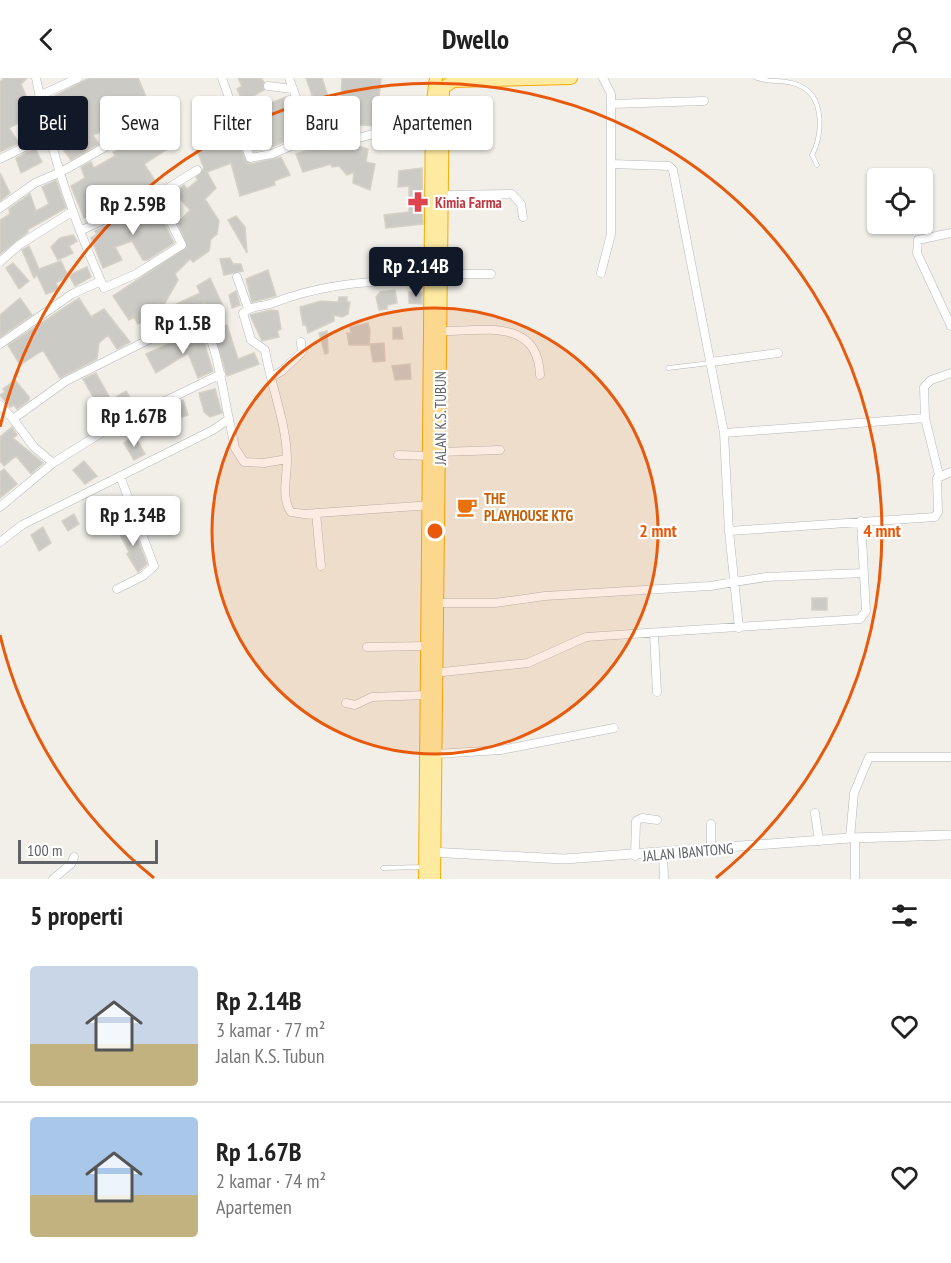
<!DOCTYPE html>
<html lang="id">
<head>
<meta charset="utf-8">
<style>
  :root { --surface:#fff; --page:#f6f6f6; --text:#222; --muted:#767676; --line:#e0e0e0; --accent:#111827 }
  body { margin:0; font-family:"PT Sans Narrow",sans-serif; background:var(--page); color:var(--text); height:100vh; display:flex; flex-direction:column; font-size:22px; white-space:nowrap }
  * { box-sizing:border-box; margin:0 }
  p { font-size:20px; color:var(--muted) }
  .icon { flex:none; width:33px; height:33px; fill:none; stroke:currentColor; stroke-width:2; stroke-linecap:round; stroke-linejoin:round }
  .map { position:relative; height:801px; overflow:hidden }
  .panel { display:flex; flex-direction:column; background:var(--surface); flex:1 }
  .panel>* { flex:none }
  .guide { position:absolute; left:18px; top:18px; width:600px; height:54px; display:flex; gap:12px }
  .controls { position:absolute; left:867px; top:90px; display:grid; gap:12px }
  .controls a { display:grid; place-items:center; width:66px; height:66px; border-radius:6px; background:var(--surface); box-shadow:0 2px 4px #0004; font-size:30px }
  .scale { position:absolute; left:18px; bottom:15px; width:140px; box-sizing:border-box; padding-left:6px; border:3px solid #5f6368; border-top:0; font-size:16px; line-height:21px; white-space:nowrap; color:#5f6368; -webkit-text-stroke:4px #fff; paint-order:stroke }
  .price { position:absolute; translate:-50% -51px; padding:0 14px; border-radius:6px; background:#fff; color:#222; font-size:20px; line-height:39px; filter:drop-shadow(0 2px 3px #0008) }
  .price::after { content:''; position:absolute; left:50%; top:36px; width:18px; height:14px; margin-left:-9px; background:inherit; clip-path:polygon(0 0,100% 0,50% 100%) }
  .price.active { background:var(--accent); color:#fff }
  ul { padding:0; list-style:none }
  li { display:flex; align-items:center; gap:18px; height:150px; padding:0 30px }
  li+li { border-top:2px solid var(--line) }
  li span { display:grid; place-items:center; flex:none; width:168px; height:120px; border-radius:6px; color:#555 }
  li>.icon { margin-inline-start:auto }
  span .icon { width:72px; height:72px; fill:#fffc; stroke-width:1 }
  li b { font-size:26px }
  h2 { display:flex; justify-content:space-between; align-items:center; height:72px; padding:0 30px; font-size:26px }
  .pill { padding:0 21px; border-radius:6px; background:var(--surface); box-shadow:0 2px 4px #0004; font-size:21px; line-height:54px }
  .pill.active { background:var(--accent); color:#fff }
  header { display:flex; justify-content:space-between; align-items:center; height:78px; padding:0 30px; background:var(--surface); font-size:27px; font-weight:700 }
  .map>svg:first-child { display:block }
  .building { fill:#cccac5; stroke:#d6d1c6; stroke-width:1.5 }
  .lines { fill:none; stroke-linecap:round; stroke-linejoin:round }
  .service-casing { stroke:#b5b8bc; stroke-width:5 }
  .minor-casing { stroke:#b5b8bc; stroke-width:9 }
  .tertiary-casing { stroke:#b5b8bc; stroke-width:10 }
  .trunk-casing { stroke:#f9ab00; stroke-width:14 }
  .service { stroke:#fff; stroke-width:4 }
  .minor { stroke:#fff; stroke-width:8 }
  .tertiary { stroke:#fff; stroke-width:9 }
  .trunk { stroke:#feeaa1; stroke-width:12 }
  .ring { fill:none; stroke:#e8590c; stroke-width:3 }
  .labels { text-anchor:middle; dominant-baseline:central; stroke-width:4.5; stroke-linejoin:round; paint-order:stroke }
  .health-label { font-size:15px; font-weight:bold; fill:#be3a42; stroke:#fff; text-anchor:start }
  .street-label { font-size:15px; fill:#5f6368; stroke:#fff }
  .food-label { font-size:15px; font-weight:bold; fill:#c56008; stroke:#fff; text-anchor:start }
  .centre { fill:#e8590c; stroke:#fff; stroke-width:3 }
  .ring-label { font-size:18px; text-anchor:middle; font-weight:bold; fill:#e8590c; stroke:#fff; stroke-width:4.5; stroke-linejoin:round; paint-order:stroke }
</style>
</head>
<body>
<header><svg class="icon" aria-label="back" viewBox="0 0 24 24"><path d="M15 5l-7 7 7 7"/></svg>Dwello<svg class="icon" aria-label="person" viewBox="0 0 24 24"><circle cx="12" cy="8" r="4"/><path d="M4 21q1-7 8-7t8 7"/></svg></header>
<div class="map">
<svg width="951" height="801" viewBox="0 0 951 801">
  <rect width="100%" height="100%" fill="#f1efe8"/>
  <path class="building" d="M 4,0 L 27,0 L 21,6 L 34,37 L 9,50 L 19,65 L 0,74 L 0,4 Z
    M 89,0 L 138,0 L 153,35 L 124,51 L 116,52 L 114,49 L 93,57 L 99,66 L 71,82 L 62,70 L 67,68 L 60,59 L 63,45 L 54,48 L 47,22 Z
    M 238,0 L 261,0 L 264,4 L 264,12 L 249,20 L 273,24 L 289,18 L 302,52 L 295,55 L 295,59 L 270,70 L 254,73 L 250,61 L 256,58 L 252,47 L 254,46 L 237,11 L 242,8 Z
    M 306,0 L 322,0 L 330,25 L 310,33 L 306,24 L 313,20 Z
    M 342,0 L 381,1 L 377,37 L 397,35 L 396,41 L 379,48 L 340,46 Z
    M 221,20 L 246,84 L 251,86 L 281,79 L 290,97 L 274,103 L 275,107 L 240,118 L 231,85 L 207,94 L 216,110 L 205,121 L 219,143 L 217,156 L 211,161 L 209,173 L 193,184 L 190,181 L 175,196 L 178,202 L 161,232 L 158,225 L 152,239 L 138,246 L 134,239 L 129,242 L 113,218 L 187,169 L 178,145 L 190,132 L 181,122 L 179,123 L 175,115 L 184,107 L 187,111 L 198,102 L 196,99 L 204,90 L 196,70 L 212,63 L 198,29 Z
    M 169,44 L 180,63 L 144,86 L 156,104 L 146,108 L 149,114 L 133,122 L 127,111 L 111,118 L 116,127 L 84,140 L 71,108 L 85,100 L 81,89 L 91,84 L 94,90 L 115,78 L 113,74 L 139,62 Z
    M 324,67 L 326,72 L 355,67 L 368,71 L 366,84 L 375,86 L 370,112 L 353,105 L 354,94 L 347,97 L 339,88 L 332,89 L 331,86 L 303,94 L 296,76 Z
    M 35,70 L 42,84 L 21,95 L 16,80 Z
    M 422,90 L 423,146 L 386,150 L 384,137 L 409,134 L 409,108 L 398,109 L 399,93 Z
    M 0,95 L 10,115 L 0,123 Z
    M 56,102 L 66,130 L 27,152 L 28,154 L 0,176 L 0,142 L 10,136 L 9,131 L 30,116 L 36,133 L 49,126 L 42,109 Z
    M 154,125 L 174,165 L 147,182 L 143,182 L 132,163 L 115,169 L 122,182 L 103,190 L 91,160 L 97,156 L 95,153 L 131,139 L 131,136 Z
    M 236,138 L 245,149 L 247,175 L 228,142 Z
    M 73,157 L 77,163 L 69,168 L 73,175 L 58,182 L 51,169 L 60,160 Z
    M 29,168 L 39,191 L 61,183 L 68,198 L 56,205 L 59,211 L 46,216 L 37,197 L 34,200 L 22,172 Z
    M 230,180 L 233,186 L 241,186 L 243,193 L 224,197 L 220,181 Z
    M 13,185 L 29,203 L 19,211 L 6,190 Z
    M 87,189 L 91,199 L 75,208 L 69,197 Z
    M 268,192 L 276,218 L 252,224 L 246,201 Z
    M 210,200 L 223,228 L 207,234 L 205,224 L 167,246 L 161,233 L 200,215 L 197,208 Z
    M 395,212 L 397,225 L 387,227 L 387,231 L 379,232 L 376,219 L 380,214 Z
    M 236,213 L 240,227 L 232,230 L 229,217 Z
    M 409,214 L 422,214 L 422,226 L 409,225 Z
    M 339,219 L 347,219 L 347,224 L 350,224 L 348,236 L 342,239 L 334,237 L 334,243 L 308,255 L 306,247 L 303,247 L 300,229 L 321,223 L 338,224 Z
    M 20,220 L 32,237 L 0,259 L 0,237 Z
    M 79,220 L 91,239 L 104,231 L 130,264 L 117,271 L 108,257 L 99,265 L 97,281 L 60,300 L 43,272 L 20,287 L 8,267 Z
    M 271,232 L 278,233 L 281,251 L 277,253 L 279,259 L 262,263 L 250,237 Z
    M 368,245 L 370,252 L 369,267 L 349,267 L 347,255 L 351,255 L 350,249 Z
    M 227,247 L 238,281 L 254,275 L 259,286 L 227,298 L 213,252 Z
    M 401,249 L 403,261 L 393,261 L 393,250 Z
    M 327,253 L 328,275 L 325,276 L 319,255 Z
    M 201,255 L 213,293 L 198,300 L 188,275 L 156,295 L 146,276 L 177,262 L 179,265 Z
    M 384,265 L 385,283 L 373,284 L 370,266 Z
    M 410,286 L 411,301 L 395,302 L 392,288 Z
    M 96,295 L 111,322 L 126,313 L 133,324 L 117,333 L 119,337 L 107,343 L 83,301 Z
    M 15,302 L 29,319 L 29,322 L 17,331 L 14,327 L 10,329 L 0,317 L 5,314 L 3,311 Z
    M 215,311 L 222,335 L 210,339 L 204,334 L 199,315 Z
    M 183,322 L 188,337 L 176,341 L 171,327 Z
    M 12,349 L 17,357 L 13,360 L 43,385 L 31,396 L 16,378 L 4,388 L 0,383 L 0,359 Z
    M 134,357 L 145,376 L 134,382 L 124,365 Z
    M 84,383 L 97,398 L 85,406 L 73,392 Z
    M 4,391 L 17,406 L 0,420 L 0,394 Z
    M 74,436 L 79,446 L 68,453 L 62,443 Z
    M 132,446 L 147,486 L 138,494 L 127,476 L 129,474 L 118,453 Z
    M 43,449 L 51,465 L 39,473 L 31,457 Z
    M 812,520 L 827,520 L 827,532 L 812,532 Z"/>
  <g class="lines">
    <g class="service-casing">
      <path id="service" d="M 757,0 C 770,5 785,1 798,7 C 825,17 823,56 812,77 L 817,87
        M 668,290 L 710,285
        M 383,790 L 422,789"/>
    </g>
    <g class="minor-casing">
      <path id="minor" d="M 36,0 C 50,71 74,144 104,210 L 136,196 L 182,167 L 157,117
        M 222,0 L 250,80 L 272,76 L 314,58
        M 289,0 L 305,44 L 314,58 L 335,53 L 347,63 C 378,56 404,46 432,31
        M 268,8 L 293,11
        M 39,18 L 78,0
        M 612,26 L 704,23
        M 0,81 L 51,56
        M 612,86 L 669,88 L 673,92 L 724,355 L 729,453 L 739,550
        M 441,117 L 512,116 L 521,126 L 523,139
        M 0,130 L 35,105 L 61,94 L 165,35
        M 80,153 L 157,117 L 197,92
        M 951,155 L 918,162 L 917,175 L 951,248
        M 0,184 L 19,167 L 73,133
        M 601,195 L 611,156 L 611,16 L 603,0
        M 440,196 L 491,196
        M 237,199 L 248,230
        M 431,203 C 378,201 322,206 273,225 C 263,229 251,227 243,235 L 251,262 L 265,272 C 271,309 287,345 287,383 C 287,399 281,421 291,434 L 304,436 L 432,427
        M 438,253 C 480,254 538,238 540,297
        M 0,266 L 72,216 L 101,203
        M 711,284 L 778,275
        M 271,299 L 282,293 L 302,274 L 301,264
        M 0,327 L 13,341 L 66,303 L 194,239 C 215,243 224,322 229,341
        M 925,340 L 939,397
        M 13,341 L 34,369 L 53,385 L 109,350 L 221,296
        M 724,355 L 925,340 L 924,309 L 931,302 L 951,295
        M 440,374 L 500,372
        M 398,377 L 430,378
        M 0,429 L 53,385
        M 316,435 L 321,488
        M 729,453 L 935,439 L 938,434 L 937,400 L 951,394
        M 0,464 L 22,447 L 213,352 L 229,341 L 235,370 L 244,384 L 264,385 L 287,381
        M 117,511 L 143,498 L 154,488 L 120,398
        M 438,525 L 495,525 L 545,518 L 710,508 L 766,499 L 864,495
        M 654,556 L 657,614
        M 367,569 L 428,568
        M 433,595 L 528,585 L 586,559 L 860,541 L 866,533 L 861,443
        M 346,625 L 355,627 L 372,619 L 427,617
        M 435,676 L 501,672 L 614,650
        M 815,735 L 819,763
        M 711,746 L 711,772
        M 850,760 L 854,715 L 869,679 L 951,679
        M 663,776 L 664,801
        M 635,778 L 636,743 L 642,740 L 657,742
        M 53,801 L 71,786 L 74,779
        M 855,801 L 855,760"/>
    </g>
    <g class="tertiary-casing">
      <path id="tertiary" d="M 429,774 L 564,781 L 850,760 L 951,757"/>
    </g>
    <g class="trunk-casing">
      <path id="trunk" d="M 425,801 L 432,31 L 436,0
        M 434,801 L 443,10 L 453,3 L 571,0"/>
    </g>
    <use href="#service" class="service"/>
    <use href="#minor" class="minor"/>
    <use href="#tertiary" class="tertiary"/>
    <use href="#trunk" class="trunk"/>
  </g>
  <circle cx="435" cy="453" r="223" fill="#e8590c" fill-opacity=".12"/>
  <g class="ring">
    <circle cx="435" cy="453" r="223"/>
    <path d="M154 800A447 447 0 0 1 0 557M0 349A447 447 0 1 1 716 800"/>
  </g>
  <defs>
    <g id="pharmacy-bare" transform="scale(1.62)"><path d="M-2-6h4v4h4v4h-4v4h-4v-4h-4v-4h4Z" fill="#e0444e" stroke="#fff" stroke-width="2.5" paint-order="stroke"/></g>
    <g id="cafe-bare" transform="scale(1.62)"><path d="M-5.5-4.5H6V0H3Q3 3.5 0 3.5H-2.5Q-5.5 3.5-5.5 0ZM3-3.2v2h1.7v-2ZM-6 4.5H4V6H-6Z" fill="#e8710a" stroke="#fff" stroke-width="2.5" paint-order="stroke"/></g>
  </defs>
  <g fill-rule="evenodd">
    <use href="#pharmacy-bare" x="418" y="124"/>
    <use href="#cafe-bare" x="467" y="429"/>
  </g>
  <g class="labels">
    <g class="health-label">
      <text x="435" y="124">Kimia Farma</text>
    </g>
    <g class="street-label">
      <text transform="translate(440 340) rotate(-90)">JALAN K.S. TUBUN</text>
      <text transform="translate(688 774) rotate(-5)">JALAN IBANTONG</text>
    </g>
    <g class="food-label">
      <text x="484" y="420">THE<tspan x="484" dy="17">PLAYHOUSE KTG</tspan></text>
    </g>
  </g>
  <circle cx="435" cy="453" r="9" class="centre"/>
  <g class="ring-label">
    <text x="658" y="459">2 mnt</text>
    <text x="882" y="459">4 mnt</text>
  </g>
</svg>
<div class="controls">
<a><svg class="icon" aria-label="locate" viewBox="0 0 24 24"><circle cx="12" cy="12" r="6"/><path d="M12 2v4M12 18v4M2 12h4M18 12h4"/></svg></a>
</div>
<div class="scale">100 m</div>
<b class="price" style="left:133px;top:158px">Rp 2.59B</b>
<b class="price active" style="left:416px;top:220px">Rp 2.14B</b>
<b class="price" style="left:183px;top:277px">Rp 1.5B</b>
<b class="price" style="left:134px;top:370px">Rp 1.67B</b>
<b class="price" style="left:133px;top:469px">Rp 1.34B</b>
<div class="guide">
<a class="pill active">Beli</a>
<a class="pill">Sewa</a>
<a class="pill">Filter</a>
<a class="pill">Baru</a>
<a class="pill">Apartemen</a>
</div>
</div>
<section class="panel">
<h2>5 properti<svg class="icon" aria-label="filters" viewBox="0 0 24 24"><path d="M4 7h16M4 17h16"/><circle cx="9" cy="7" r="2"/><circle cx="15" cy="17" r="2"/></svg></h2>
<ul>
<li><span style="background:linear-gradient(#c9d6e8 65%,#c2b280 0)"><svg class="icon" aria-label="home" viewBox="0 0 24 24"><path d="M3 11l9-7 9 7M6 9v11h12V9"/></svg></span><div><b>Rp 2.14B</b><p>3 kamar · 77 m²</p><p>Jalan K.S. Tubun</p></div><svg class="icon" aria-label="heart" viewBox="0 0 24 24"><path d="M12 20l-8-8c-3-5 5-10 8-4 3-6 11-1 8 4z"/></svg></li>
<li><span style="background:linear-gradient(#a9c7e8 65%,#c2b280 0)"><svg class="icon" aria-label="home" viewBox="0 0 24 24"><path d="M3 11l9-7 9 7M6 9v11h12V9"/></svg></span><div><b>Rp 1.67B</b><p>2 kamar · 74 m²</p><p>Apartemen</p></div><svg class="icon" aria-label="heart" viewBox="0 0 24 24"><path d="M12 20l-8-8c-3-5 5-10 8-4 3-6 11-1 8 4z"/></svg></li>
</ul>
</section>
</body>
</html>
